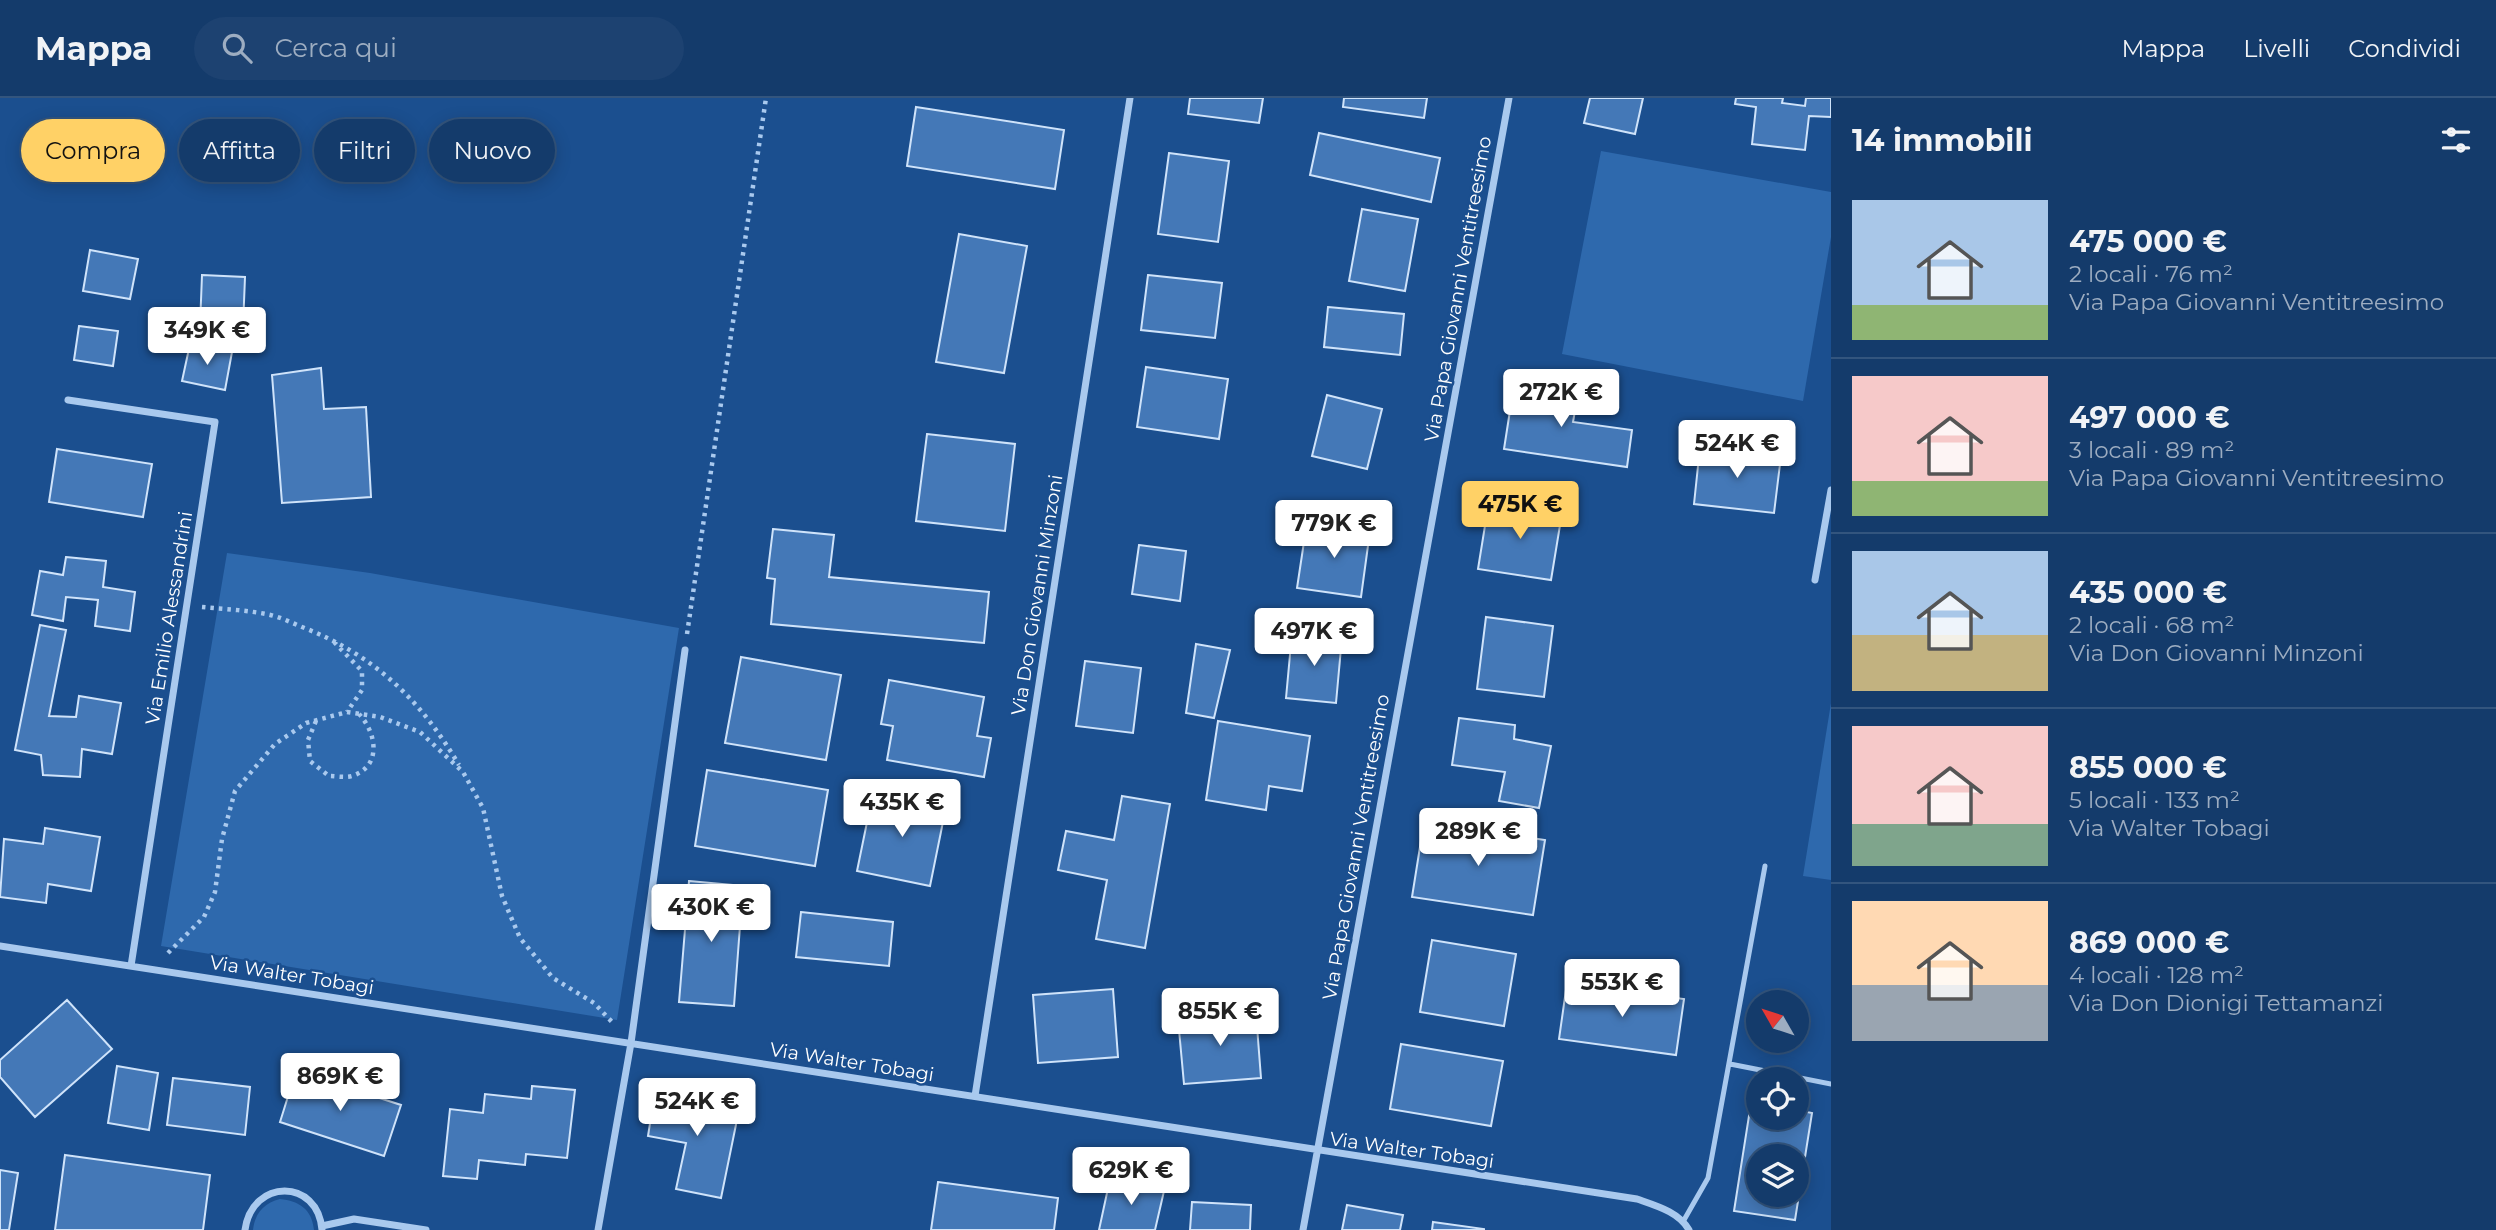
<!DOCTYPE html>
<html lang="it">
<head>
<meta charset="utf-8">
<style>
  :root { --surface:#143b6b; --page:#1d4271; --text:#f1f3f6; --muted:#9dadc1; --line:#33557e; --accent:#ffd166 }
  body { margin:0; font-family:Montserrat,sans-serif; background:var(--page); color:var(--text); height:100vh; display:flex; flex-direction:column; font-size:26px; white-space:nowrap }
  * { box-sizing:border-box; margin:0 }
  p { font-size:23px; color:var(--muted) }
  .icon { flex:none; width:38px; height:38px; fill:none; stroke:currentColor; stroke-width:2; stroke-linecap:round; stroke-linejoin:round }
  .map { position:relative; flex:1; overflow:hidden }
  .side { display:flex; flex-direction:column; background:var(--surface); width:665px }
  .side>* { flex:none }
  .top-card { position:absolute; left:21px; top:21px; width:665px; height:63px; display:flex; gap:14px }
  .needle { width:46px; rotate:309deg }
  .controls { position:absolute; left:1746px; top:892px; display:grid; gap:14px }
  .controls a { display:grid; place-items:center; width:63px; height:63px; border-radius:50%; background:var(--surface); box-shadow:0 4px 18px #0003,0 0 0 2px var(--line); font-size:35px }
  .price { position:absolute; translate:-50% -60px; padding:0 16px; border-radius:7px; background:#fff; color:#222; font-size:23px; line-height:46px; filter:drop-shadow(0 2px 4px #0008) }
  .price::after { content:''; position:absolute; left:50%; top:42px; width:21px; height:16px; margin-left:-10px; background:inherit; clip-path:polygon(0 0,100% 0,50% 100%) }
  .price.selected { background:var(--accent); color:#111 }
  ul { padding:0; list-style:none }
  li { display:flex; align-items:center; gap:21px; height:175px; padding:0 21px }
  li+li { border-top:2px solid var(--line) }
  li span { display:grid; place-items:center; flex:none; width:196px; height:140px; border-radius:0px; color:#555 }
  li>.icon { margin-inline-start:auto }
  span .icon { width:84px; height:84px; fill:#fffc; stroke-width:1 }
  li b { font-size:30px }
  h2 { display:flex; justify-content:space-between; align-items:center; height:84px; padding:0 21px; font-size:30px }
  .chip { padding:0 24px; border-radius:32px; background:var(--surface); box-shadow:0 4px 18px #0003,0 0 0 2px var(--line); font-size:24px; line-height:63px }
  .chip.selected { background:var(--accent); color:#111 }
  header { display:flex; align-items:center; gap:42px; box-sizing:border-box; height:98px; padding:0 35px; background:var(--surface); border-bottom:2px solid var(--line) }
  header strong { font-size:33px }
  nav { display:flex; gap:38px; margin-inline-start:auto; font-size:24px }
  .search { width:490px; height:63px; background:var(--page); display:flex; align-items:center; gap:18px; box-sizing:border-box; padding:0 24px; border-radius:38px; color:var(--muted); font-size:26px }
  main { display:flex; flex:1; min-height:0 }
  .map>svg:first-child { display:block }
  .green { fill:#2e69ad }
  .building { fill:#4478b7; stroke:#cfe3fa; stroke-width:2; fill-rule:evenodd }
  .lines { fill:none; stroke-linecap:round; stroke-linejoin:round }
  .path { stroke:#a9c9ee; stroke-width:4.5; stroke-dasharray:3.5 5; stroke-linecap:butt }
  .lane { stroke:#a9c9ee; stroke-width:5 }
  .street { stroke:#a9c9ee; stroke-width:7 }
  .labels { text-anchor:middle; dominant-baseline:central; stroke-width:5; stroke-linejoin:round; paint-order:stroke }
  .street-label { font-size:19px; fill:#fff; stroke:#1b4f8f }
</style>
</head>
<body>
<header>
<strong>Mappa</strong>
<div class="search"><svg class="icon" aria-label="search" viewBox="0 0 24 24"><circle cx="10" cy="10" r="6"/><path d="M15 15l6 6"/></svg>Cerca qui</div>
<nav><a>Mappa</a><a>Livelli</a><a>Condividi</a></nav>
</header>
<main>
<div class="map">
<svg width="1831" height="1132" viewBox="0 0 1831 1132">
  <rect width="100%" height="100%" fill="#1b4f8f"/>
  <path class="green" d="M 1601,53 L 1831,94 L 1831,139 L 1803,303 L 1562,256 Z
    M 227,455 L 370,475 L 679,530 L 617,922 L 161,848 Z
    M 1831,605 L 1831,782 L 1803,778 Z
    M 280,1101 C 299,1103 312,1111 314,1132 L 253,1132 C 255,1115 264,1105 280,1101 Z"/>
  <path class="building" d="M 1190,0 L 1263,0 L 1259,25 L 1188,16 Z
    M 1344,0 L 1427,0 L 1424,20 L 1343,9 Z
    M 1590,0 L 1643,0 L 1635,36 L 1584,25 Z
    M 1736,0 L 1783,0 L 1782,5 L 1805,8 L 1806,0 L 1831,0 L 1831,19 L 1809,18 L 1805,52 L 1752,46 L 1756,9 L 1735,6 Z
    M 916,9 L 1064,32 L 1055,91 L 907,68 Z
    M 1319,35 L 1440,60 L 1431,104 L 1310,77 Z
    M 1169,55 L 1229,63 L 1218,144 L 1158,136 Z
    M 1362,111 L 1418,121 L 1405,193 L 1349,183 Z
    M 959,136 L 1027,148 L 1004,275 L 936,264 Z
    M 90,152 L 138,161 L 130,201 L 83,193 Z
    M 202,177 L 245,179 L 243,229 L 200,228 Z
    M 1148,177 L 1222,185 L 1215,240 L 1141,232 Z
    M 1328,209 L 1404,216 L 1400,257 L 1324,249 Z
    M 79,228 L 118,233 L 113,268 L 74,262 Z
    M 190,246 L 232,254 L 225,292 L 182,283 Z
    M 1146,269 L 1228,281 L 1219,341 L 1137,329 Z
    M 321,270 L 324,311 L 366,309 L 371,399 L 282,405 L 272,277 Z
    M 1514,287 L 1578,296 L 1573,324 L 1632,332 L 1627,369 L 1504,351 Z
    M 1327,297 L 1382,311 L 1367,371 L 1312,358 Z
    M 927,336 L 1015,346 L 1005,433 L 916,423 Z
    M 1700,349 L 1781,358 L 1774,415 L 1694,406 Z
    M 57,351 L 152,366 L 143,419 L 49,404 Z
    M 1489,403 L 1562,415 L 1551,482 L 1478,471 Z
    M 1307,424 L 1370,433 L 1361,499 L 1297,490 Z
    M 773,431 L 834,437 L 829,479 L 989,494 L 984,545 L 771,526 L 775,481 L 767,480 Z
    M 1139,447 L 1186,453 L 1180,503 L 1132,496 Z
    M 66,459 L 106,463 L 103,489 L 135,494 L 130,533 L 95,528 L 98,502 L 66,499 L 63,523 L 32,517 L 40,473 L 63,477 Z
    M 1486,519 L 1553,528 L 1544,599 L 1477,591 Z
    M 40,527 L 66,532 L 49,618 L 76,619 L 79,598 L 121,605 L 112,656 L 82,651 L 80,679 L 43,677 L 41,657 L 15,652 Z
    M 1292,535 L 1342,539 L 1336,605 L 1286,600 Z
    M 1196,546 L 1230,552 L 1214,620 L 1186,615 Z
    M 741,559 L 841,577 L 826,662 L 725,645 Z
    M 1085,563 L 1141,570 L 1133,635 L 1076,628 Z
    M 889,582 L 984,599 L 977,638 L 991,640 L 984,679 L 887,662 L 893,628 L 881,626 Z
    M 1459,620 L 1515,627 L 1514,641 L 1551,648 L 1539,710 L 1499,703 L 1505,674 L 1452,667 Z
    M 1218,623 L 1310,638 L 1302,693 L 1269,688 L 1266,712 L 1206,702 Z
    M 707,672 L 828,692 L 815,768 L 695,748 Z
    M 873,695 L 946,709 L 930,788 L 857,773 Z
    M 1122,698 L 1170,706 L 1145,850 L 1096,841 L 1107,782 L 1058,772 L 1066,733 L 1114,742 Z
    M 1424,724 L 1545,742 L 1533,817 L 1412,799 Z
    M 45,730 L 100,739 L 91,793 L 48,786 L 46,805 L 0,799 L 4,741 L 43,746 Z
    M 689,783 L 743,788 L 734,908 L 679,904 Z
    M 801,814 L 893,824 L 889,868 L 796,859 Z
    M 1432,842 L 1516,856 L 1504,928 L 1420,914 Z
    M 1567,885 L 1684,901 L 1676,957 L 1559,941 Z
    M 1113,891 L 1118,959 L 1038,965 L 1033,897 Z
    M 67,902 L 112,951 L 35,1019 L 0,979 L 0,962 Z
    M 1256,915 L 1261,980 L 1184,986 L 1178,921 Z
    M 1401,946 L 1503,963 L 1491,1028 L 1390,1011 Z
    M 117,968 L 158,975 L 149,1032 L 108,1025 Z
    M 296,973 L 401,1007 L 384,1058 L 280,1024 Z
    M 173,980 L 250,989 L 245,1037 L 167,1027 Z
    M 532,988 L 575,992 L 567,1060 L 526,1056 L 525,1067 L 479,1062 L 477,1081 L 443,1078 L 450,1011 L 483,1015 L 485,996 L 531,1001 Z
    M 655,994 L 695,1002 L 696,997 L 740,1007 L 721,1100 L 676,1091 L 686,1045 L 648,1038 Z
    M 1751,1005 L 1759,1006 L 1759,1020 L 1797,1020 L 1797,1012 L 1812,1015 L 1795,1122 L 1734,1113 ZM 1759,1059 L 1797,1059 L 1797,1097 L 1759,1097 Z
    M 65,1057 L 210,1077 L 203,1132 L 55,1132 Z
    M 0,1072 L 18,1075 L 9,1132 L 0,1132 Z
    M 1110,1081 L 1164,1093 L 1155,1132 L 1099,1132 Z
    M 938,1084 L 1058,1100 L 1054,1132 L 931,1132 Z
    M 1192,1104 L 1251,1107 L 1250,1132 L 1190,1132 Z
    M 1347,1107 L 1403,1117 L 1400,1132 L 1342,1132 Z
    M 1433,1124 L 1484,1131 L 1484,1132 L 1432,1132 Z"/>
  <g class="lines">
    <path class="path" d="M 202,509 C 223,511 245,512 266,516 C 278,518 290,524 302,529 C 374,557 420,601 459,667
      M 687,536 L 766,0
      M 334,544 L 362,573 L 362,592 L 347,614
      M 316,623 L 308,642 L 310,663 L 329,678 C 336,678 345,680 352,678 C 383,668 376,634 359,616
      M 168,855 L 204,819 L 215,794 L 222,741 L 235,693 L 275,646 L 306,625 L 347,614 L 380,619 L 420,634 L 463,674 L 483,710 L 502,798 L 520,840 L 553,880 L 594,905 L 612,924"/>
    <path class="lane" d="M 1730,966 L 1831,986
      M 1684,1122 L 1708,1080 L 1765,768"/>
    <path class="street" d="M 68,302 L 215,324 L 131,868
      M 1815,482 L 1831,392
      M 0,848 L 1637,1101 C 1657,1108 1679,1114 1689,1132
      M 975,998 L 1130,0
      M 322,1128 L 354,1121 L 426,1132
      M 245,1132 C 252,1080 318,1080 322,1132
      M 598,1132 L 631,945 L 685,552
      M 1303,1132 L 1509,0"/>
  </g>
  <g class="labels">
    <g class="street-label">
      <text transform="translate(1458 191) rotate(-80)">Via Papa Giovanni Ventitreesimo</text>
      <text transform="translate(1037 497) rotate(-81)">Via Don Giovanni Minzoni</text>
      <text transform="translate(169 520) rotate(-81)">Via Emilio Alessandrini</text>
      <text transform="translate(1356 749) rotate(-80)">Via Papa Giovanni Ventitreesimo</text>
      <text transform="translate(292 877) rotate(9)">Via Walter Tobagi</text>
      <text transform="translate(852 964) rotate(9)">Via Walter Tobagi</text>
      <text transform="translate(1412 1052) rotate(8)">Via Walter Tobagi</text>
    </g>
  </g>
</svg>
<div class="controls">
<a><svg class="needle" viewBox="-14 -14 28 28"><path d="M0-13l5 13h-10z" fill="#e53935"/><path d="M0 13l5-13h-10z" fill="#9dadc1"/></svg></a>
<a><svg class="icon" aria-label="locate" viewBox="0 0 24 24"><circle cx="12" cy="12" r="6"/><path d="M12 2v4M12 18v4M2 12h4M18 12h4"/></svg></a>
<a><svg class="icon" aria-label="layers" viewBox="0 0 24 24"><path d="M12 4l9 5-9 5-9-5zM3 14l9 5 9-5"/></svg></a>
</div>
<b class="price" style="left:207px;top:269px">349K €</b>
<b class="price" style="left:1561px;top:331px">272K €</b>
<b class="price" style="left:1737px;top:382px">524K €</b>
<b class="price selected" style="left:1520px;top:443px">475K €</b>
<b class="price" style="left:1334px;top:462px">779K €</b>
<b class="price" style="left:1314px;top:570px">497K €</b>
<b class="price" style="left:902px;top:741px">435K €</b>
<b class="price" style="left:1478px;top:770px">289K €</b>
<b class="price" style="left:711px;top:846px">430K €</b>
<b class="price" style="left:1622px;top:921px">553K €</b>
<b class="price" style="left:1220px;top:950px">855K €</b>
<b class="price" style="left:340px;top:1015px">869K €</b>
<b class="price" style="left:697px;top:1040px">524K €</b>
<b class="price" style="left:1131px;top:1109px">629K €</b>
<div class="top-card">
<a class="chip selected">Compra</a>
<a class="chip">Affitta</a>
<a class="chip">Filtri</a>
<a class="chip">Nuovo</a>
</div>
</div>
<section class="side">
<h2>14 immobili<svg class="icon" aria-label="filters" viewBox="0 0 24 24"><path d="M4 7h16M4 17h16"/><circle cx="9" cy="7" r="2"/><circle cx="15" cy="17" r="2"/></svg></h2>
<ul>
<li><span style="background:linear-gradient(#a9c7e8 75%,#8fb573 0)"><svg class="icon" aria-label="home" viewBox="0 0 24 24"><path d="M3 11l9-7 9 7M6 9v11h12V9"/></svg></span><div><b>475 000 €</b><p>2 locali · 76 m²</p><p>Via Papa Giovanni Ventitreesimo</p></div></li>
<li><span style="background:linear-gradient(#f6c9c9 75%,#8fb573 0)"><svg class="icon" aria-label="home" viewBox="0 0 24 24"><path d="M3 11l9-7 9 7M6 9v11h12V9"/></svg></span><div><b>497 000 €</b><p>3 locali · 89 m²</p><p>Via Papa Giovanni Ventitreesimo</p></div></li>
<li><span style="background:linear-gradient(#a9c7e8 60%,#c2b280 0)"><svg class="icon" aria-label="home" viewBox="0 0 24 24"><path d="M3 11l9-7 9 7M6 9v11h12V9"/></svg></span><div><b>435 000 €</b><p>2 locali · 68 m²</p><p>Via Don Giovanni Minzoni</p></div></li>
<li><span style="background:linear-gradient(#f6c9c9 70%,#7fa58c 0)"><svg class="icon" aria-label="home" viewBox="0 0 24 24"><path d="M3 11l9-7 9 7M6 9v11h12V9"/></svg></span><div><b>855 000 €</b><p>5 locali · 133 m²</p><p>Via Walter Tobagi</p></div></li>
<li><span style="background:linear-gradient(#ffd9b3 60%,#9aa5b1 0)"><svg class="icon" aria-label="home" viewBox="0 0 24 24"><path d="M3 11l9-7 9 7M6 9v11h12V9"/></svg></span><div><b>869 000 €</b><p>4 locali · 128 m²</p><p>Via Don Dionigi Tettamanzi</p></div></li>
</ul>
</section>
</main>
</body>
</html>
